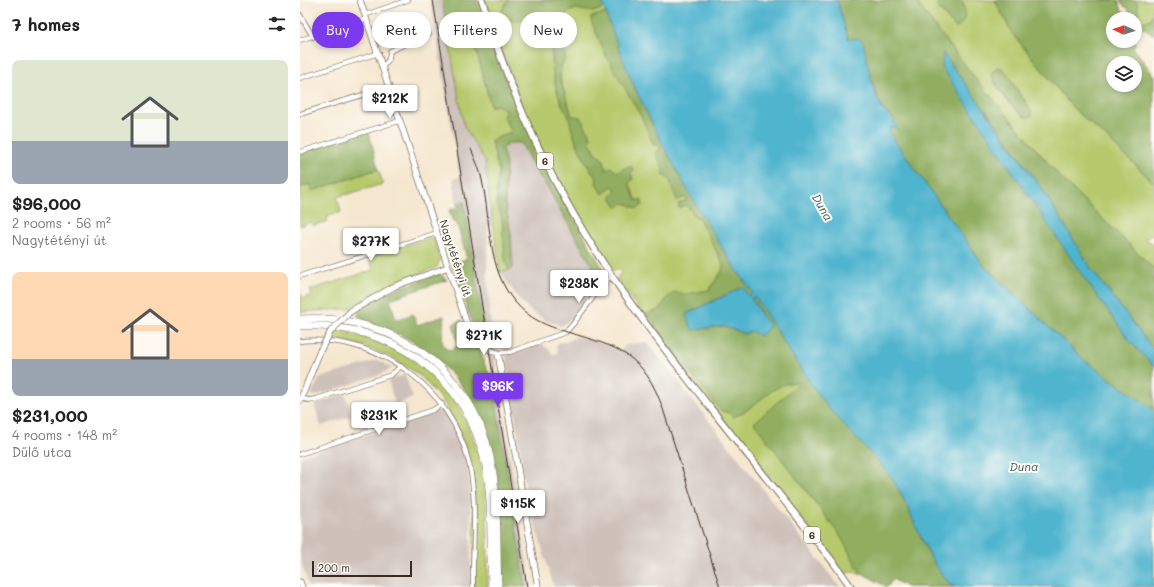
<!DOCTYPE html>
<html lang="en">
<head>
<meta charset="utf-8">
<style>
  :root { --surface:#fff; --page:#f6f6f6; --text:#222; --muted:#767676; --accent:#7c3aed }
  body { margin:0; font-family:Mali,sans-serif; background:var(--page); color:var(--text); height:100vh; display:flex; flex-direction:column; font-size:15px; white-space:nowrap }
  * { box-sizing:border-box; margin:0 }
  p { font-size:13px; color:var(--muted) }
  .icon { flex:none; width:22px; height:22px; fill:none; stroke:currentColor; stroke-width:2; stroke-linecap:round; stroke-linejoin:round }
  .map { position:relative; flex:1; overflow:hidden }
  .details { display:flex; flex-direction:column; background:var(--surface); width:300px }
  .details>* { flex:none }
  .top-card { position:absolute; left:12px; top:12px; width:380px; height:36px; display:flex; gap:8px }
  .needle { width:26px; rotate:274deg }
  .controls { position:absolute; left:806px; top:12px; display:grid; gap:8px }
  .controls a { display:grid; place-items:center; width:36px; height:36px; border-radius:50%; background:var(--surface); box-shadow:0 2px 6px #0003; font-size:20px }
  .scale { position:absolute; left:12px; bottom:10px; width:100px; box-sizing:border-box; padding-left:4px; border:2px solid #3b2a1e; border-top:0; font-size:11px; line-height:14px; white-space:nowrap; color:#3b2a1e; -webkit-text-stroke:3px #fdfcf7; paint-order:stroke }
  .price { position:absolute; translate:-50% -34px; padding:0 9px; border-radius:4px; background:#fff; color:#222; font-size:13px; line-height:26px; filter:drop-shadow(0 1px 2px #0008) }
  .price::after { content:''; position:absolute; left:50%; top:24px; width:12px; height:9px; margin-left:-6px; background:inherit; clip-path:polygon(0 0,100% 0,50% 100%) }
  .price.current { background:var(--accent); color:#fff }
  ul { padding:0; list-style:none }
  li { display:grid; align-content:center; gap:8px; height:212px; padding:0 12px }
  li span { display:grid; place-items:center; height:124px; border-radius:8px; color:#555 }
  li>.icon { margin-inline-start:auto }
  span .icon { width:72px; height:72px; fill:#fffc; stroke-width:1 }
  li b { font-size:17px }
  h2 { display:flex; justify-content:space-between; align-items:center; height:48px; padding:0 12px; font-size:17px }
  .pill { padding:0 14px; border-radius:18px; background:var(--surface); box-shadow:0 2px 6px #0003; font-size:14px; line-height:36px }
  .pill.current { background:var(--accent); color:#fff }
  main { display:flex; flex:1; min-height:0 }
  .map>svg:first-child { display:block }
  .industrial { fill:#cec1ba }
  .green { fill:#b6c96c; stroke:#787a45; fill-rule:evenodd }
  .forest { fill:#90ad60; stroke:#666c3f; fill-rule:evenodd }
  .water { fill:#4fb4ce; stroke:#456f76 }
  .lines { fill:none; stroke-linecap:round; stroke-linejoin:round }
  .street-casing { stroke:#7c6c5c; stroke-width:5.5 }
  .secondary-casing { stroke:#7c6c5c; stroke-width:7 }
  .primary-casing { stroke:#7c6c5c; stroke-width:8 }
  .highway-casing { stroke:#7c6c5c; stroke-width:8 }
  .street { stroke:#fff; stroke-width:4 }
  .secondary { stroke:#fff; stroke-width:5.5 }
  .primary { stroke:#fff; stroke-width:6 }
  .highway { stroke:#fff; stroke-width:7 }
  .rail { stroke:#3b2a1e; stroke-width:1 }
  .secondary-bridge-casing { stroke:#7c6c5c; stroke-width:7; stroke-linecap:butt }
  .secondary-bridge { stroke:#fff; stroke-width:5.5 }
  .labels { text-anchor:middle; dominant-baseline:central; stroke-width:4; stroke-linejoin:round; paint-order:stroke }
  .shield { fill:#fdfcf7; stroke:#75695f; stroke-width:1 }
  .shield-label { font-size:10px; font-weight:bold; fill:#3b2a1e }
  .street-label { font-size:11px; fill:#3b2a1e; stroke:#fdfcf7 }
  .water-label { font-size:12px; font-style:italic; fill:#436164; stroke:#fdfcf7 }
</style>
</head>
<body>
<main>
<section class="details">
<h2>7 homes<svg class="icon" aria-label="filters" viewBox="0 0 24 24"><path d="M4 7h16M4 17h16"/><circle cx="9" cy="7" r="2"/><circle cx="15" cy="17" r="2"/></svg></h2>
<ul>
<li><span style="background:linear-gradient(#dfe7d0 65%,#9aa5b1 0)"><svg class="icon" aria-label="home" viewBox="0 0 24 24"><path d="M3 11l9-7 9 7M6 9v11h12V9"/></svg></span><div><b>$96,000</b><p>2 rooms · 56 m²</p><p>Nagytétényi út</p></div></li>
<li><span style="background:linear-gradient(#ffd9b3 70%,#9aa5b1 0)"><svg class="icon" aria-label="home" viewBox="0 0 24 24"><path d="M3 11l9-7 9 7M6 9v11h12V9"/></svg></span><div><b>$231,000</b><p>4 rooms · 148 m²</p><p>Dűlő utca</p></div></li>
</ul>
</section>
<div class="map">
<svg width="854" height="587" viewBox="0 0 854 587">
  <rect width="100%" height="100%" fill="#fdfcf7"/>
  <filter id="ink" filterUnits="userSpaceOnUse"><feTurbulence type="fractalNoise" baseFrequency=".025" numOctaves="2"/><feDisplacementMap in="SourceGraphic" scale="8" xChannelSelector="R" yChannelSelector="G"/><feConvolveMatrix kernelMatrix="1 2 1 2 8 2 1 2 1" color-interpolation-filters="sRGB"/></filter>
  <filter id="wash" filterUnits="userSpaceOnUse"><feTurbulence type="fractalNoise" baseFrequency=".012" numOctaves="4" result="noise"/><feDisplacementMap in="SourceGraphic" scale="16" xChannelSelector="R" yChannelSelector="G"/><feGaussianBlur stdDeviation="0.9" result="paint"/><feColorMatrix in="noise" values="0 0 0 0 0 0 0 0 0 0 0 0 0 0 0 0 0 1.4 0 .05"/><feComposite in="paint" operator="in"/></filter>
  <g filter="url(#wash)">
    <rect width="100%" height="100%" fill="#f5e7cf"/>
    <path class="industrial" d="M 130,0 L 142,0 L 164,126 L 185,161 L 193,226 L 188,226 L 187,270 L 192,345 L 231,587 L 226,587 L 164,202 L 157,203 L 155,192 L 153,179 L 160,177 Z
      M 211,143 L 222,143 L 238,175 L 246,185 L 297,274 L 292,288 L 276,312 L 274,311 L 273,313 L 275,315 L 273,318 L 261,326 L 247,321 L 232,312 L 219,299 L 200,272 L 213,268 L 205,203 L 206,166 L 202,147 Z
      M 277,336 L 305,344 L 320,352 L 325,345 L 347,342 L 540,587 L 254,587 L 227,499 L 206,355 L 243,343 L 245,347 L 250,349 L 252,355 L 258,353 L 256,347 L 259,342 L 266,342 Z
      M 78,360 L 92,368 L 79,375 L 15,396 L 11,394 L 20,378 Z
      M 105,375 L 113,398 L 95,404 L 88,380 Z
      M 45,394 L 52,416 L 21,426 L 14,404 Z
      M 140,410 L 145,412 L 157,434 L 167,463 L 171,498 L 171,587 L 9,587 L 0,559 L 0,457 Z"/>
    <path class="green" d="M 176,0 L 179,0 L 188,31 L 180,31 C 176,26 177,21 180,15 Z
      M 185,0 L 301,0 L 335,88 L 455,297 L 649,583 L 654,587 L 607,587 L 593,579 L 587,587 L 561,572 L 560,575 L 554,571 L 545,574 L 405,396 L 317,280 L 319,275 L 322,273 L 321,270 L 312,271 L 305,263 L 251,170 L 224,112 L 197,39 L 206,35 L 202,20 L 196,22 L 198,28 L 195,29 ZM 265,14 L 258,29 L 265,58 L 261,66 L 260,79 L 272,116 L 280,118 L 291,137 L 289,141 L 297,154 L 305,161 L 304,164 L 306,171 L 317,172 L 327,167 L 334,171 L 331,174 L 329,183 L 337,201 L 336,209 L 334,206 L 323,203 L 318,208 L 316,189 L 312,186 L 303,194 L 297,179 L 287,165 L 274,136 L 269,116 L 260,101 L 255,20 Z
      M 617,0 L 641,0 L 638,7 L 651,23 L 665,7 L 661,0 L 695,0 L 712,33 L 774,109 L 805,136 L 854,183 L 854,235 L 852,234 L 845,239 L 854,244 L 854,269 L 760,177 L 675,78 L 619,6 ZM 702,68 L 728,105 L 728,117 C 713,112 702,93 693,80 Z
      M 835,0 L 854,0 L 852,18 L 837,26 L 835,19 L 837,2 Z
      M 147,31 L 153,31 L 177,52 L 191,107 L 197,105 L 207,110 L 207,124 L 212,132 L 203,135 L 191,142 L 199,171 L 197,187 L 197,202 L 202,218 L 205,260 L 209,270 L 200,272 L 193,226 L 185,161 L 164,126 Z
      M 78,169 L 83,184 L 37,197 L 41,212 L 27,217 L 28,221 L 12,226 L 11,222 L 0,226 L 0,187 L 10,184 L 12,191 Z
      M 133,237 L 140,260 L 137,267 L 99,281 L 48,309 L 0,312 L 0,293 L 3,298 L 12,295 L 10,290 L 73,270 L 69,257 L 73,255 Z
      M 38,330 C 122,349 173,397 184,483 C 189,517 187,553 188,587 L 174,587 L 174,482 L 165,445 L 145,404 L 122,377 L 92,357 L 58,344 L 32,339 Z"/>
    <path class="forest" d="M 142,0 L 176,0 L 180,15 C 172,31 180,27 188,31 L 194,54 L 247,171 L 304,271 L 304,281 L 292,288 L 292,285 L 297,279 L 295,271 L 246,185 L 238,175 L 221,143 L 211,143 L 202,148 L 206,165 L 205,203 L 211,233 L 213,268 L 209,270 L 205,260 L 202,218 L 197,202 L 197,187 L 199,171 L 191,141 L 203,135 L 212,132 L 203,116 L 206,110 L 197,105 L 191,107 L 177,52 L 173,49 L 157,46 L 153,31 L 147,31 Z
      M 208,0 L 301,0 L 304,8 L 293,12 L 276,9 L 266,13 L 258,29 L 260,33 L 263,33 L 265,42 L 265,58 L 261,67 L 260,79 L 272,116 L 280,117 L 291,137 L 289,141 L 297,154 L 305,161 L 304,164 L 306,170 L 311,167 L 317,172 L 331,166 L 334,171 L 331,174 L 333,179 L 329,183 L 336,201 L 341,199 L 343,205 L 336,209 L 334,206 L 332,207 L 329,204 L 323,203 L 318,208 L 311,197 L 316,189 L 312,186 L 303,194 L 296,183 L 297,179 C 286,164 276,145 271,127 C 270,123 270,119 268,115 C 266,111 263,106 261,102 C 250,76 250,46 255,20 L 238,18 L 223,21 L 211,21 L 208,15 L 205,14 L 202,10 Z
      M 537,0 L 617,0 L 619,6 L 675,78 L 760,177 L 854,269 L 854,350 L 792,270 L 744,192 L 686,110 C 737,198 784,292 854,367 L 854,410 L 785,361 L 684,266 L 590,134 L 590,127 L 594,127 L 595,120 L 583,109 L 554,39 L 548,38 Z
      M 641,0 L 661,0 C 667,11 667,20 656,28 L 638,7 L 637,2 Z
      M 695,0 L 818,0 L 822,10 L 829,16 L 829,9 L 824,6 L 820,0 L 835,0 L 837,2 L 839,13 L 835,19 L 813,19 L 813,41 L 833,41 L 836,44 L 833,47 L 854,76 L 854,183 L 805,136 L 774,109 L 712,33 ZM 813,63 L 835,63 L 835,85 L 813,85 Z
      M 306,13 L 335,88 L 377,170 L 433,266 L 452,292 L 451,295 L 448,295 L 443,287 L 386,314 L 392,329 L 423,326 L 445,334 L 451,331 L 460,336 L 470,327 L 451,297 L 455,297 C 479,333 501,372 528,406 C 547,431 572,452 591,477 C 612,507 627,567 654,587 L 607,587 L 593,579 L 587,587 L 560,572 L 539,534 L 454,423 L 499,383 C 475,378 455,411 433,417 L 429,413 L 420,410 L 354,326 L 354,321 L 348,316 L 343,315 L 359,310 L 368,297 L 375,292 L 386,294 L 409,290 L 422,271 L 423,264 L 399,218 L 392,214 L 393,212 L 385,205 L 379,208 L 378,204 L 387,200 L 386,197 L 377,200 L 369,179 L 363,175 L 363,168 L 355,152 L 361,150 L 358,144 L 354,146 L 342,118 L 304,52 L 291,21 L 291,17 Z
      M 854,13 L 854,35 L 843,27 L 835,33 L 835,24 L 837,26 L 839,23 L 850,20 Z
      M 699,67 L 707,73 L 719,94 L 728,105 L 732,115 L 728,118 C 715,113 696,87 691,73 Z
      M 69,132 L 78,169 L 12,191 L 10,184 L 0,187 L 0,153 Z
      M 164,202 L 186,342 L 173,326 L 152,264 L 167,259 L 157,224 L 153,222 L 149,210 L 158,208 L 157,203 Z
      M 140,274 L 147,280 L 90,299 L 96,320 L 113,314 L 117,325 L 144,316 L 142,342 L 146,349 L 152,350 L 158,344 L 153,324 L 162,320 C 165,330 170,335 175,342 C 183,353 183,367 192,377 L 226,587 L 202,587 C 200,495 208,415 127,352 C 119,345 109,339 99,334 C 89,329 64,324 58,316 L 58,310 L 87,292 Z"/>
    <path class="water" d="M 301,0 L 537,0 L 548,38 L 554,39 L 559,38 L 563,42 C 568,63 571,89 582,108 C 588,117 596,119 598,130 L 594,127 L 590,127 L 590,134 L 684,266 L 785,361 L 854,410 L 854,587 L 654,587 C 627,567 612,507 591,477 C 572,452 547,431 528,407 C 501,372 479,333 455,297 L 451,298 L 470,327 L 460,336 L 451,331 L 445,334 L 423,326 L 392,330 L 386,314 L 443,287 L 448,295 L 451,295 L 452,292 C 407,229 368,158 335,88 C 322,60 312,29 301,0 Z
      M 643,53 L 744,192 L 792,270 L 854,350 L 854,367 L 829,340 L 785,279 L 642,68 Z"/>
  </g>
  <g filter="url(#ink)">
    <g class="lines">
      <g class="street-casing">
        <path id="street" d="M 0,15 L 13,37
          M 65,15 L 108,0
          M 0,40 L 66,19
          M 82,68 L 89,59 L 90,51 L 129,34
          M 0,78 L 79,53
          M 0,114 L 89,87
          M 0,152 L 99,121
          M 0,276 L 137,233
          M 0,341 C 78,334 151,387 169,463 C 178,503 172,546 173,587
          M 198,353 L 210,352 L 266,332 L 273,324 L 297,292 L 311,276
          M 1,398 L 8,400 L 16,399 L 91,375 L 101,366
          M 0,454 L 133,410 L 142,404"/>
      </g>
      <g class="secondary-casing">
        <path id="secondary" d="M 60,0 L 166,321 C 172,336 183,349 198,353 L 238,587
          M 51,311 L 95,286 L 148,267
          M 0,401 L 20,351
          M 0,582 L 2,587"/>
      </g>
      <g class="primary-casing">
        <path id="primary" d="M 182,0 C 204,73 233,144 271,210 C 310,280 359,342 408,405 C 450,457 492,510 534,563 L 551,587"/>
      </g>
      <g class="highway-casing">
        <path id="highway" d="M 0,319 C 90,313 171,367 190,457 C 199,499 196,544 198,587
          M 0,326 C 91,322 168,375 186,466 C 193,505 190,547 192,587"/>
      </g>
      <use href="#street" class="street"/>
      <use href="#secondary" class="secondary"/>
      <use href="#primary" class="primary"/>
      <use href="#highway" class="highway"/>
      <path class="rail" d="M 133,0 L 227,587
        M 171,149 C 175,159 180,169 182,180 C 191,221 187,269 215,302 C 229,319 247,326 267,332 C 319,347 344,354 363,409 L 420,587"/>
      <g class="secondary-bridge-casing">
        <path id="secondary-bridge" d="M 20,351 L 31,331 L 51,311"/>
      </g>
      <use href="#secondary-bridge" class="secondary-bridge"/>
    </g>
  </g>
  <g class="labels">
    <g class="shield">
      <rect x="237" y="153" width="16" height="16" rx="3"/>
      <rect x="504" y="527" width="16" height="16" rx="3"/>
    </g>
    <g class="shield-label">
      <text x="245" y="161">6</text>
      <text x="512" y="535">6</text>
    </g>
    <g class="street-label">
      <text transform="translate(156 258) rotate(72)">Nagytétényi út</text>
    </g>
    <g class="water-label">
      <text transform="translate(523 207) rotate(60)">Duna</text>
      <text x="724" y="466">Duna</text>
    </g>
  </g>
</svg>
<div class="controls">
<a><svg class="needle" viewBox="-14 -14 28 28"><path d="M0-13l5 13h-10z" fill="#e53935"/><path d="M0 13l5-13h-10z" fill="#767676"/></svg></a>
<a><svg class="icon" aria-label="layers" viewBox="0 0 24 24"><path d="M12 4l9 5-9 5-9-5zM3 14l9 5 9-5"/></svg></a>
</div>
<div class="scale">200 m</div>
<b class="price" style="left:90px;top:119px">$212K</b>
<b class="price" style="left:71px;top:262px">$277K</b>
<b class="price" style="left:279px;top:304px">$238K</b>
<b class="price" style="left:184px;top:356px">$271K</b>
<b class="price current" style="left:198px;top:407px">$96K</b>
<b class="price" style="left:79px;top:436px">$231K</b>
<b class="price" style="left:218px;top:524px">$115K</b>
<div class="top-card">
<a class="pill current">Buy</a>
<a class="pill">Rent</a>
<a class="pill">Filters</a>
<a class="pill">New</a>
</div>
</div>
</main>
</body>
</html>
